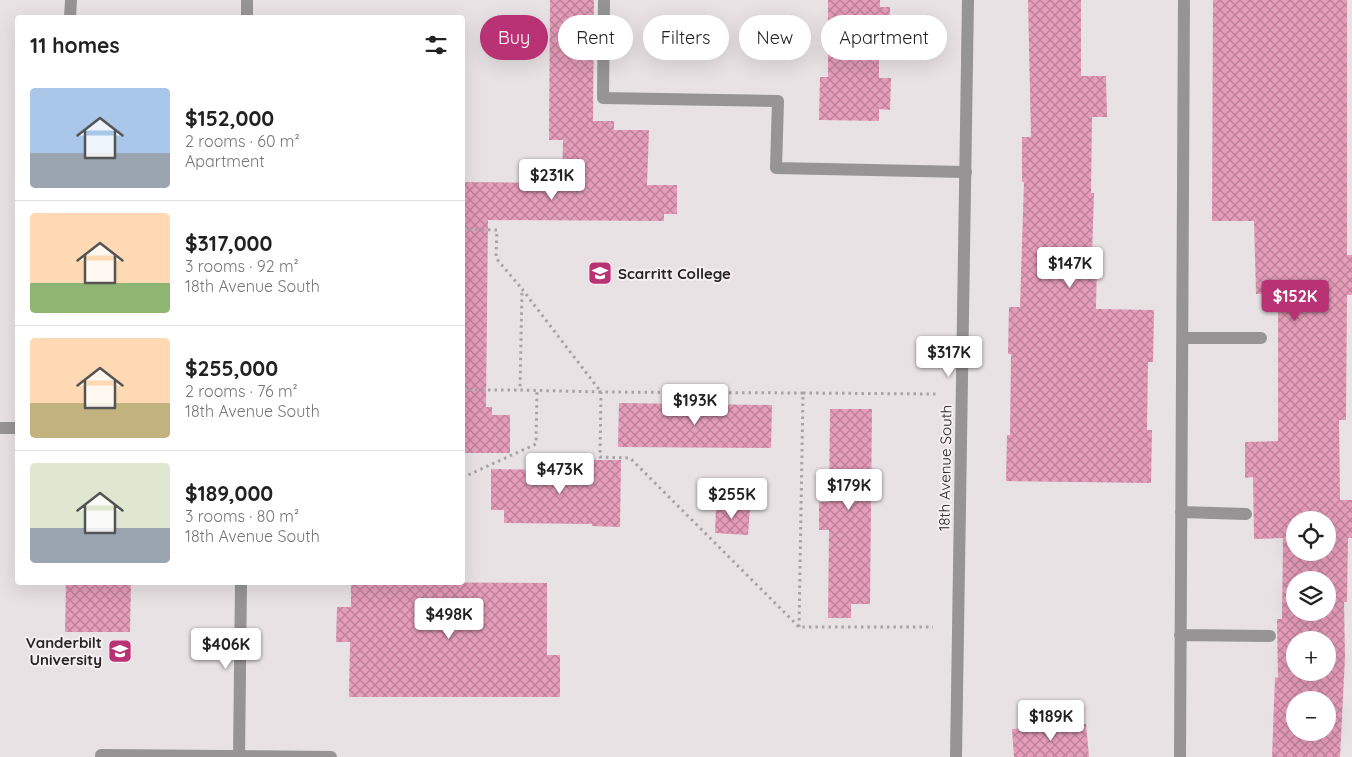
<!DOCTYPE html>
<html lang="en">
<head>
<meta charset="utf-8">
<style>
  :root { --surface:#fff; --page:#f2f2f2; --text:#222; --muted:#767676; --line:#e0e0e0; --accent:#b83274 }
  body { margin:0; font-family:Quicksand,sans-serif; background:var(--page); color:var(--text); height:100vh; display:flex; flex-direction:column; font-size:19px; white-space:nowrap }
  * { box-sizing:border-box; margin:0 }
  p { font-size:16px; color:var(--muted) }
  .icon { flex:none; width:28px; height:28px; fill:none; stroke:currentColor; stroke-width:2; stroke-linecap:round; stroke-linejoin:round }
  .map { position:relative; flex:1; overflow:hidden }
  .sheet { position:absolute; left:15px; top:15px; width:450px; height:570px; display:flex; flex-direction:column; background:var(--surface); border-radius:5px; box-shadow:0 5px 20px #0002 }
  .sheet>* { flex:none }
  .hud { position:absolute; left:480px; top:15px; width:475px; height:45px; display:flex; gap:10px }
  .fabs { position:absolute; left:1286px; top:511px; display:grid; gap:10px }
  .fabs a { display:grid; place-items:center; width:50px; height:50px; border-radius:50%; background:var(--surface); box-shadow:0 5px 20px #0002; font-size:25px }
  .price { position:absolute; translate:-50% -42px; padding:0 11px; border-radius:5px; background:#fff; color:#222; font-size:16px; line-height:32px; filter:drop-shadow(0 1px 2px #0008) }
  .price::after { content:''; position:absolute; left:50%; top:30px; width:15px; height:11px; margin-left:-8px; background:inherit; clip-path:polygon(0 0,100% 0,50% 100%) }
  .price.on { background:var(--accent); color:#fff }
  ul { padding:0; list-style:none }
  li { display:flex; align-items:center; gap:15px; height:125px; padding:0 15px }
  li+li { border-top:1px solid var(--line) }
  li span { display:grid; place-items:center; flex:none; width:140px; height:100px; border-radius:5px; color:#555 }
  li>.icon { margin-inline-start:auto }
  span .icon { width:60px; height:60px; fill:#fffc; stroke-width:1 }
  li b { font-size:21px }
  h2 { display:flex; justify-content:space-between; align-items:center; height:60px; padding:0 15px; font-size:21px }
  .tag { padding:0 18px; border-radius:22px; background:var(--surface); box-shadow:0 5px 20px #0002; font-size:18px; line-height:45px }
  .tag.on { background:var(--accent); color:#fff }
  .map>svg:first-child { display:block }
  .building { fill:url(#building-cross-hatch); fill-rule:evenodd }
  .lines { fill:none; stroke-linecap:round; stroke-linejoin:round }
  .path { stroke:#a8a3a5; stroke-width:3; stroke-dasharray:2.5 4; stroke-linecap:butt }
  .service { stroke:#979495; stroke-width:12 }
  .minor { stroke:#979495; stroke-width:12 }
  .labels { text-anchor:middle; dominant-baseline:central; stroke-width:4; stroke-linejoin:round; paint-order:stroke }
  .poi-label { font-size:15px; font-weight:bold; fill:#262425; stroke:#f5eff1; text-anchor:start }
  .street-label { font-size:15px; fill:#262425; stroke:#f5eff1 }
</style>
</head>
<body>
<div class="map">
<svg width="1352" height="757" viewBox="0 0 1352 757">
  <defs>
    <pattern id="building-cross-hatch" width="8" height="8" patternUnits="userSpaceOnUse" patternTransform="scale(1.25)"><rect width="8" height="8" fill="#e69db9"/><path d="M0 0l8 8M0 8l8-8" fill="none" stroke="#ba8096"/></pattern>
  </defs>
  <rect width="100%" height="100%" fill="#e8e2e4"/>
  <path class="building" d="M 550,0 L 594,0 L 593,121 L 614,121 L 614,130 L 649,130 L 647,185 L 677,185 L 677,214 L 664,214 L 664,221 L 488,220 L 486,407 L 492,407 L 492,415 L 510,415 L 510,453 L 462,453 L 462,182 L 562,183 L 563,140 L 549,140 Z
    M 828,0 L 880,0 L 880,7 L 890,7 L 890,33 L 879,33 L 879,78 L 891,78 L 890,110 L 879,109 L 879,121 L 819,120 L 820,77 L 828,77 Z
    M 1028,0 L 1081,0 L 1081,76 L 1106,76 L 1107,117 L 1092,117 L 1091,193 L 1094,193 L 1092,255 L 1097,255 L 1096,309 L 1154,310 L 1153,362 L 1148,362 L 1147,430 L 1152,430 L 1151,483 L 1006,481 L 1007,435 L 1010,435 L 1011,354 L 1008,354 L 1009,307 L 1020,307 L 1024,182 L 1022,182 L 1022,137 L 1031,137 Z
    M 1213,0 L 1347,0 L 1347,255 L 1352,255 L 1352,295 L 1347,295 L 1346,420 L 1339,420 L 1340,500 L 1352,500 L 1352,538 L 1348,538 L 1347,602 L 1344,602 L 1345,657 L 1340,757 L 1272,757 L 1275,677 L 1278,678 L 1277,619 L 1282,619 L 1283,538 L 1254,539 L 1253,477 L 1245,478 L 1245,442 L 1278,441 L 1278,293 L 1256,294 L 1254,221 L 1212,221 ZM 1295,520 L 1328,520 L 1328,552 L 1295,552 ZM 1295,580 L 1328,580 L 1328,612 L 1295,612 ZM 1295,640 L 1328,640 L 1328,672 L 1295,672 ZM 1295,700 L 1328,700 L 1328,732 L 1295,732 Z
    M 619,403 L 772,405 L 771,448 L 618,447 Z
    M 830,409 L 872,409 L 870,604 L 851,604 L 851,618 L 828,618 L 829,530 L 819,530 L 819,502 L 829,502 Z
    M 592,460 L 621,460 L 620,527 L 592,526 L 592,524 L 504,523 L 504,510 L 491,510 L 491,469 L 592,471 Z
    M 716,506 L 750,508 L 748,535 L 715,533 Z
    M 66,582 L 131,582 L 130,632 L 65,632 Z
    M 351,582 L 547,583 L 547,655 L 560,655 L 560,697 L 349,697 L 350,642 L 336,642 L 337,607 L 351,607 Z
    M 1086,724 L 1089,757 L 1014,757 L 1012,729 Z"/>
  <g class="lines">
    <path class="path" d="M 462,229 L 497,230 L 496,258 L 522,289
      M 522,289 L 601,392 L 520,390 Z
      M 462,390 L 520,390
      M 803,393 L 936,394
      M 462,475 L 468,475 L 536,444 L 537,390
      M 799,627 L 803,393 L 601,392 L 600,457 L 630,458 L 799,627 L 933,627"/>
    <path class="service" d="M 604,0 L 603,98 L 778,101 L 776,168 L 966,172
      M 70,18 L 71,0
      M 1183,338 L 1261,338
      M 1181,512 L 1246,514
      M 1180,635 L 1270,636
      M 101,755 L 331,757
      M 1180,757 L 1184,0"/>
    <path class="minor" d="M 247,18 L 247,0
      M 0,428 L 18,428
      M 239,757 L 241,582
      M 956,757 L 968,0"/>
  </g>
  <defs>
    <g id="school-square" transform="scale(1.25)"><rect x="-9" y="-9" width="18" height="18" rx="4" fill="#b83274" stroke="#f5eff1"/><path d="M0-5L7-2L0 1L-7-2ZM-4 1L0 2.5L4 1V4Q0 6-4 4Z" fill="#fff"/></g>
    <g id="university-square" transform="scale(1.25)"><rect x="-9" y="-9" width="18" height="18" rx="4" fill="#b83274" stroke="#f5eff1"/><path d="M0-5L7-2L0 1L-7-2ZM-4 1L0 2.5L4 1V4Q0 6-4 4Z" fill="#fff"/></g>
  </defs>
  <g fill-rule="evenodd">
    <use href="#school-square" x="600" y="273"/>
    <use href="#university-square" x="120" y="651"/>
  </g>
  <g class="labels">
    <g class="poi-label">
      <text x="618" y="273">Scarritt College</text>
      <text x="102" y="642" text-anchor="end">Vanderbilt<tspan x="102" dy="17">University</tspan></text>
    </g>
    <g class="street-label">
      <text transform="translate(945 468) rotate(-89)">18th Avenue South</text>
    </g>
  </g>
</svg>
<div class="fabs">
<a><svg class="icon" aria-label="locate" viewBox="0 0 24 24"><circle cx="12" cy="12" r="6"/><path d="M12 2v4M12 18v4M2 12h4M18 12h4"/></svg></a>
<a><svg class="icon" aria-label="layers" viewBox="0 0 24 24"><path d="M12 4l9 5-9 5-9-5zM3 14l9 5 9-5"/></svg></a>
<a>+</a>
<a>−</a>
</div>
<b class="price" style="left:552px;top:201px">$231K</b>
<b class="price" style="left:1070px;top:289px">$147K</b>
<b class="price on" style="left:1295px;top:322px">$152K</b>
<b class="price" style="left:949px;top:378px">$317K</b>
<b class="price" style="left:695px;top:426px">$193K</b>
<b class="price" style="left:560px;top:495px">$473K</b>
<b class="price" style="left:849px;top:511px">$179K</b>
<b class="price" style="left:732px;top:520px">$255K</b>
<b class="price" style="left:449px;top:640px">$498K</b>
<b class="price" style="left:226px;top:670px">$406K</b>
<b class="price" style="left:1051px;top:742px">$189K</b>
<div class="hud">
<a class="tag on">Buy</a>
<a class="tag">Rent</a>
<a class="tag">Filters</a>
<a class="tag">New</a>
<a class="tag">Apartment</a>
</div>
<section class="sheet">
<h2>11 homes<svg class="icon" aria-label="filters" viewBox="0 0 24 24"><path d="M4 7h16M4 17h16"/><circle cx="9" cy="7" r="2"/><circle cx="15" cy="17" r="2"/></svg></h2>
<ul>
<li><span style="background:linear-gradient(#a9c7e8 65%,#9aa5b1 0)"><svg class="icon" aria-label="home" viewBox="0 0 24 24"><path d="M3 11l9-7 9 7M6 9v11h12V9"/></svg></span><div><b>$152,000</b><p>2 rooms · 60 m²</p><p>Apartment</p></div></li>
<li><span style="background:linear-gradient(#ffd9b3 70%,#8fb573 0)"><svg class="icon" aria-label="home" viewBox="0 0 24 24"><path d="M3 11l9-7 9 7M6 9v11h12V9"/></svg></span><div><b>$317,000</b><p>3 rooms · 92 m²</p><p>18th Avenue South</p></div></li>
<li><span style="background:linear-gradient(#ffd9b3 65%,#c2b280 0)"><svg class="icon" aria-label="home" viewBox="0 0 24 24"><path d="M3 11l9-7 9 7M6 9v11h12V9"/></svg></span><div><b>$255,000</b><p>2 rooms · 76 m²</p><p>18th Avenue South</p></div></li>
<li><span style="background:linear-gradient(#dfe7d0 65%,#9aa5b1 0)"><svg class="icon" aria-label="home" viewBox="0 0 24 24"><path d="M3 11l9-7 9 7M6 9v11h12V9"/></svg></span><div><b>$189,000</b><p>3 rooms · 80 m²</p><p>18th Avenue South</p></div></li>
</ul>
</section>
</div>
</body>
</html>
